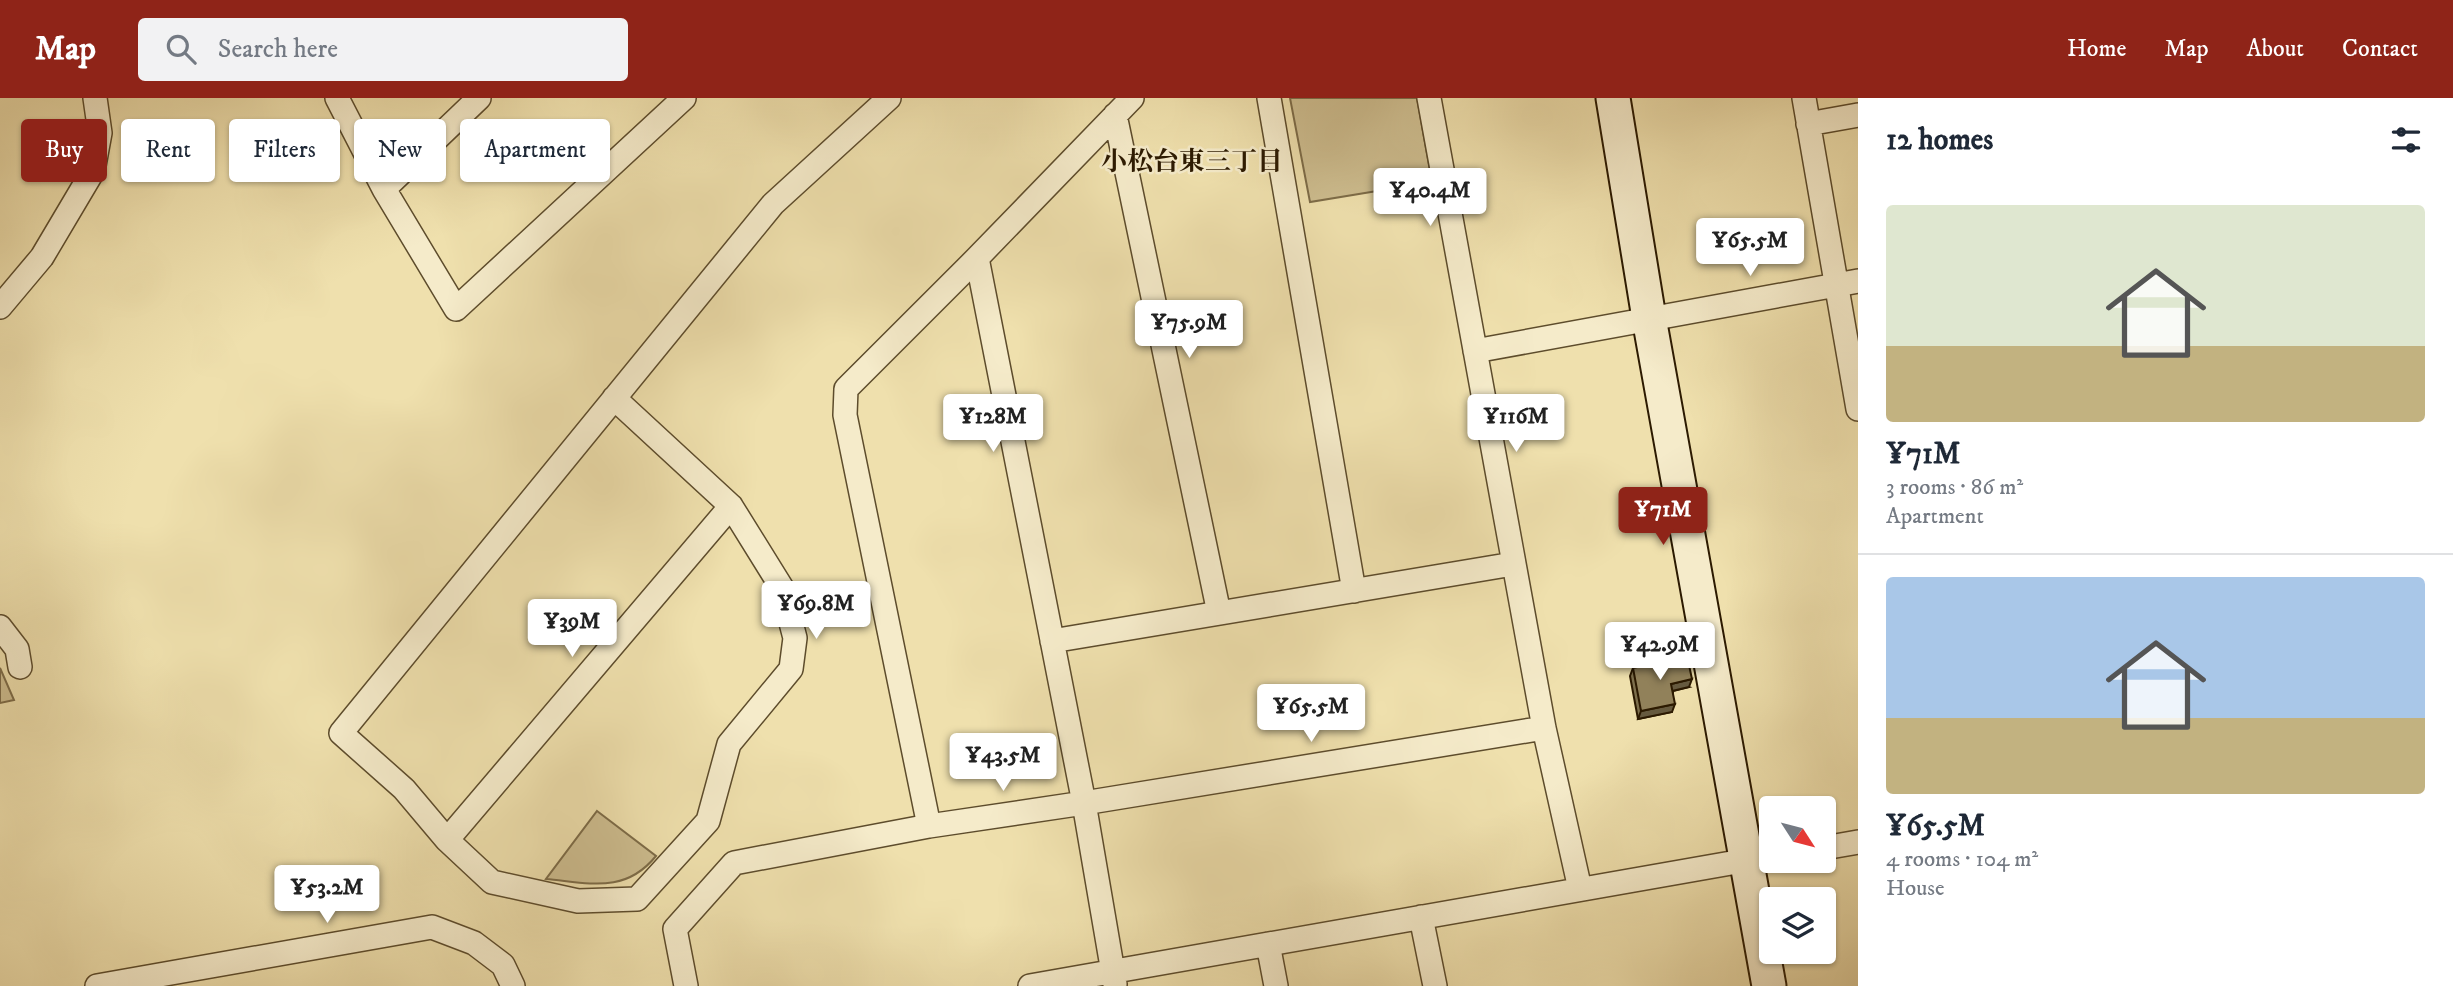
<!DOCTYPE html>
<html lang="en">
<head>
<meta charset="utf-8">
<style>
  :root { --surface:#fff; --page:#f2f2f3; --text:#1f2937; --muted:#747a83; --line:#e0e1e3; --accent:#8f2418 }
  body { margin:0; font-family:"IM FELL DW Pica","Noto Serif JP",serif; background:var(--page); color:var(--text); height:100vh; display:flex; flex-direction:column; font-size:26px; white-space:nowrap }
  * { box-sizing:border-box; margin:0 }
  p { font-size:23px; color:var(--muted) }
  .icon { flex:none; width:38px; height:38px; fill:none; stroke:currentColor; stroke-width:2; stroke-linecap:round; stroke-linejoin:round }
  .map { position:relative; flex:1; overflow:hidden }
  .details { display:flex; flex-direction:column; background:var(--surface); width:595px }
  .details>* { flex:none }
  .guide { position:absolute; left:21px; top:21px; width:665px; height:63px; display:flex; gap:14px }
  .needle { width:46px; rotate:126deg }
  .tools { position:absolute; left:1759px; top:698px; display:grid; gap:14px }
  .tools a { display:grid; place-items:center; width:77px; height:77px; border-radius:7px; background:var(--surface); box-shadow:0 2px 5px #0004; font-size:35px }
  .price { position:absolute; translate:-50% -60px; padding:0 16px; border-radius:7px; background:#fff; color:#222; font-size:23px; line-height:46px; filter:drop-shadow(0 2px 4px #0008) }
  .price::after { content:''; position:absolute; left:50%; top:42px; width:21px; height:16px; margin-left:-10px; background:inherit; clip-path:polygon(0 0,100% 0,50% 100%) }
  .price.current { background:var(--accent); color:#fff }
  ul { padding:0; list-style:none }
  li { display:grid; align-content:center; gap:14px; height:371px; padding:0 28px }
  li+li { border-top:2px solid var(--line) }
  li span { display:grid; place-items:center; height:217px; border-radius:7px; color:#555 }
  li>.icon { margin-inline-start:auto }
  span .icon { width:126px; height:126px; fill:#fffc; stroke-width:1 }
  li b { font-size:30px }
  h2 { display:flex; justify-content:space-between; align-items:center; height:84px; padding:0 28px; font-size:30px }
  .tag { padding:0 24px; border-radius:7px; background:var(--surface); box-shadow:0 2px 5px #0004; font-size:24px; line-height:63px }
  .tag.current { background:var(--accent); color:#fff }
  header { display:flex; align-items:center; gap:42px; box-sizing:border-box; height:98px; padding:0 35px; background:var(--accent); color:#fff }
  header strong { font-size:33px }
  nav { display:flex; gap:38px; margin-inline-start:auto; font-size:24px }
  .search { width:490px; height:63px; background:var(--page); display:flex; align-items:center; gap:18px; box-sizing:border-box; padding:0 24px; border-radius:7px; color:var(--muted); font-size:26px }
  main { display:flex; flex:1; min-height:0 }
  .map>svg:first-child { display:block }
  .green { fill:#cebe90; stroke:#7d6c48; stroke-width:2 }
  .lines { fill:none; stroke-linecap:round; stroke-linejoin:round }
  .street-casing { stroke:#5d4c2c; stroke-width:26 }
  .secondary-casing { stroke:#2c1a01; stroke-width:37 }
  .street { stroke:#f5ebca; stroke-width:23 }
  .secondary { stroke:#f5ebca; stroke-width:33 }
  .wall { fill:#7d6f4d; stroke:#2c1a01; stroke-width:2 }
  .shaded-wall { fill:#665a3f; stroke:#2c1a01; stroke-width:2 }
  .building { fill:#91815a; stroke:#2c1a01; stroke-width:2 }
  .labels { text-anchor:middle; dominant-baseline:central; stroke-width:5; stroke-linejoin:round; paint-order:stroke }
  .neighbourhood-label { font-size:26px; font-weight:bold; fill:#2c1a01; stroke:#f5ebca }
</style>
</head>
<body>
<header>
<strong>Map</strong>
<div class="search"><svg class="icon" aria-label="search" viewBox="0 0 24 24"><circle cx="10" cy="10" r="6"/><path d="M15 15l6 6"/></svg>Search here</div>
<nav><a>Home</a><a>Map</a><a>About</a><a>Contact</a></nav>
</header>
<main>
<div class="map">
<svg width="1858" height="888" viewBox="0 0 1858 888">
  <rect width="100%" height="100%" fill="#efe0ad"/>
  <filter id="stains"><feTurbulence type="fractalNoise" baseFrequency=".00286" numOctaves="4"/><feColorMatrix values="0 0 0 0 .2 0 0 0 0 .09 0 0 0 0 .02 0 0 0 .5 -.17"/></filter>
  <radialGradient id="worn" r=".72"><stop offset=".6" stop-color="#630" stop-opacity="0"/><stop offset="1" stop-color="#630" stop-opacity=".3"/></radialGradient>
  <path class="green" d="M 1290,0 L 1417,0 L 1432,84 L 1310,104 Z
    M 0,570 L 14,602 L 0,605 Z
    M 597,713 L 656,758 C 625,796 590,785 546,781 Z"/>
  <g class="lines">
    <g class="street-casing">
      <path id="street" d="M 337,0 L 384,91 L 456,211 L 684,0
        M 1269,0 L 1354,493
        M 1429,0 L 1544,630 L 1580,791
        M 1804,0 L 1858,311
        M 1115,17 L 1219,515
        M 1808,26 L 1858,17
        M 384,91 L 479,0
        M 977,160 L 1084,705 L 1115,886
        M 0,209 L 42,159 L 93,73 L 100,35 L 95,0
        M 1475,253 L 1858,183
        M 614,300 L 731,408 L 782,490 L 795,540 L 791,571 L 729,646 L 708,723 L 637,801 L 578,803 L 492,784 L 447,742 L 404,691 L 341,635 L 773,106 L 889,0
        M 0,529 L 17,551 L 20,569
        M 1052,543 L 1513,466
        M 929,728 L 845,317 L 846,291 L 977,160 L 1132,0
        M 447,742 L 731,408
        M 1824,750 L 1858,744
        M 1421,819 L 1435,888
        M 1268,846 L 1276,888
        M 97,888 L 432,829 L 474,845 L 503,867 L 513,888
        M 686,888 L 675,831 L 734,765 L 929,728 L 1084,705 L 1544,630
        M 1030,888 L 1771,758"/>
    </g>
    <g class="secondary-casing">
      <path id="secondary" d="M 1613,0 L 1649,220 L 1769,888"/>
    </g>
    <use href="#street" class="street"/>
    <use href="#secondary" class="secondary"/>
  </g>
  <path class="wall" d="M 1633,570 L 1689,589 L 1673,593 L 1672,614 L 1638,621 L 1630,578 Z"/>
  <path class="shaded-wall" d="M 1692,581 L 1689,589 L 1668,594 L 1671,586 Z
    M 1675,606 L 1672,614 L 1638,621 L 1641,613 Z"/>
  <path class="building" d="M 1687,558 L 1692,581 L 1671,586 L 1675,606 L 1641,613 L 1633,570 Z"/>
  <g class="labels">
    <g class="neighbourhood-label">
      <text x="1192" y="64">小松台東三丁目</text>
    </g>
  </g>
  <rect width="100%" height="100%" filter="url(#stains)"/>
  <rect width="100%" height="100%" fill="url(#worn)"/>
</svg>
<div class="tools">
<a><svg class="needle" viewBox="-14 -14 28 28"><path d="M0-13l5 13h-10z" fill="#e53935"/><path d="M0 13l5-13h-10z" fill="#747a83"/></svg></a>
<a><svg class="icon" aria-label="layers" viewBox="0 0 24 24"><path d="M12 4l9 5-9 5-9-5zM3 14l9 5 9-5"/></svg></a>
</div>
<b class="price" style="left:1430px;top:130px">¥40.4M</b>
<b class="price" style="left:1750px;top:180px">¥65.5M</b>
<b class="price" style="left:1189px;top:262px">¥75.9M</b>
<b class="price" style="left:993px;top:356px">¥128M</b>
<b class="price" style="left:1516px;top:356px">¥116M</b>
<b class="price current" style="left:1663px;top:449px">¥71M</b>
<b class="price" style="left:816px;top:543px">¥69.8M</b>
<b class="price" style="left:572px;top:561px">¥39M</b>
<b class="price" style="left:1660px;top:584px">¥42.9M</b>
<b class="price" style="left:1311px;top:646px">¥65.5M</b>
<b class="price" style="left:1003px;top:695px">¥43.5M</b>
<b class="price" style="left:327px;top:827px">¥53.2M</b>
<div class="guide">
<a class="tag current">Buy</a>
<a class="tag">Rent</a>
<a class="tag">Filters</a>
<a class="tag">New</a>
<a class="tag">Apartment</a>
</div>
</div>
<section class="details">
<h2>12 homes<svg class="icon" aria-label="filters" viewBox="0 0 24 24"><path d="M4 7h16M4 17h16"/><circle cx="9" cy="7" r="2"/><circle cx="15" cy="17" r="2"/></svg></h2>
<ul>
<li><span style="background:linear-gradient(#dfe7d0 65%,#c2b280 0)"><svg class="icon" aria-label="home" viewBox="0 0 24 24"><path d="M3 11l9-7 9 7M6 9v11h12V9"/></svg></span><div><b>¥71M</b><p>3 rooms · 86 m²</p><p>Apartment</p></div></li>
<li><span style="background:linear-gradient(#a9c7e8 65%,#c2b280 0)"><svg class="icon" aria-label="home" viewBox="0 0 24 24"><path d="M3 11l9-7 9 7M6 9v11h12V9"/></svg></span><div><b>¥65.5M</b><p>4 rooms · 104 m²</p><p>House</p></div></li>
</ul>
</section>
</main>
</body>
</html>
